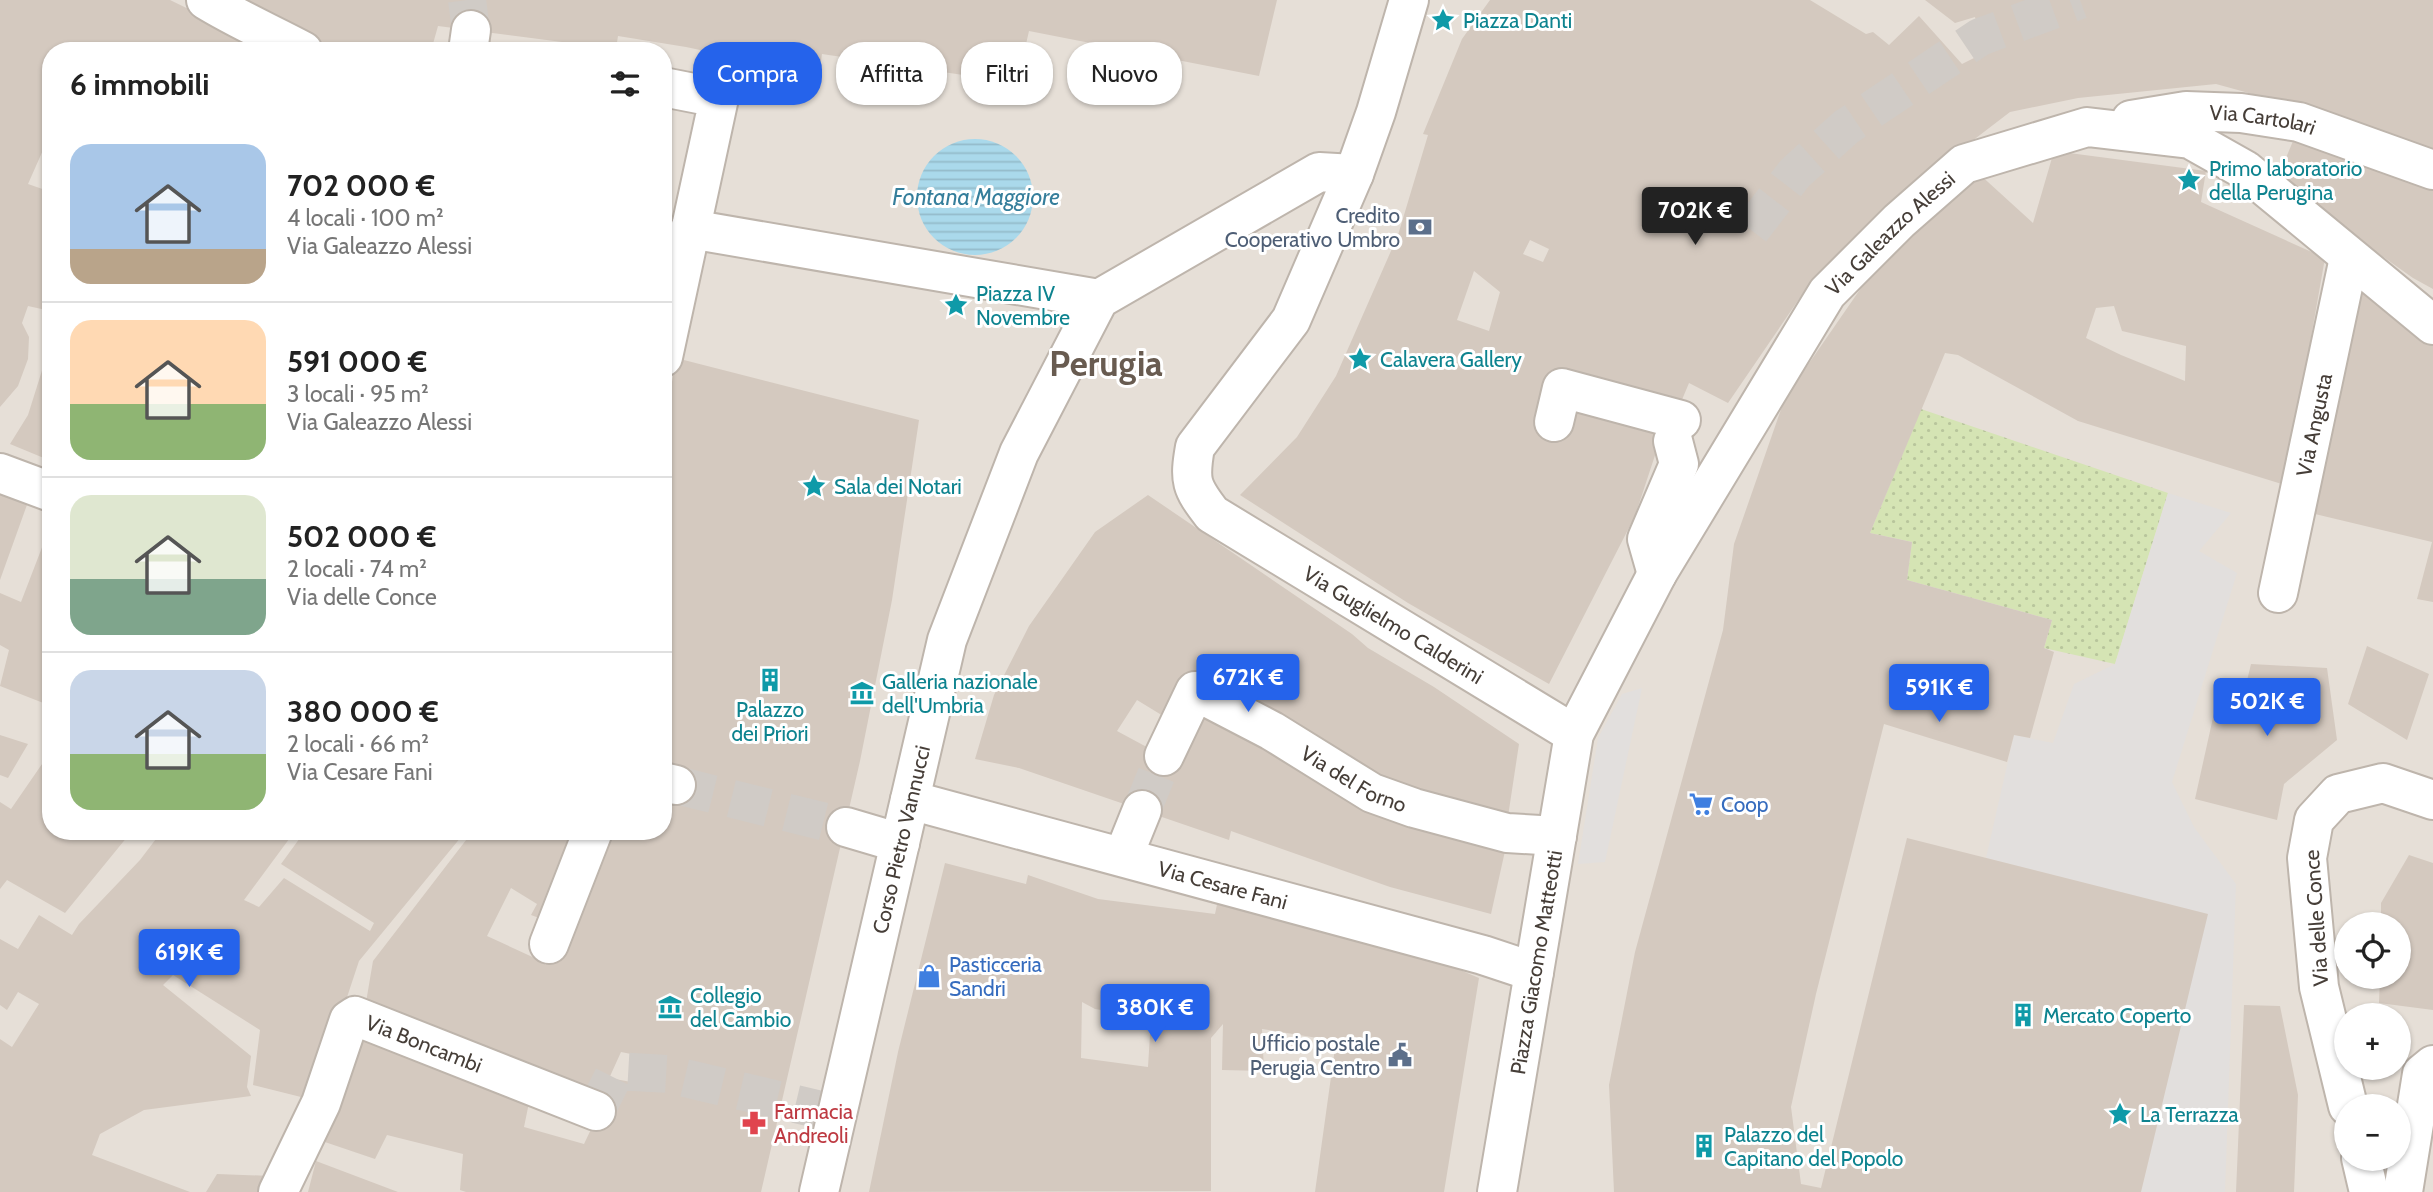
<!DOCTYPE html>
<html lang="it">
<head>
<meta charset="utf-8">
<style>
  :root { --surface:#fff; --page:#f2f2f2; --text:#222; --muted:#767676; --line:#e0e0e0; --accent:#2563eb }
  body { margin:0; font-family:Cabin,sans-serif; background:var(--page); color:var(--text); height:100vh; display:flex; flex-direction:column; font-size:26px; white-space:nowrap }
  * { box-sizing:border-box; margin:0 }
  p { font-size:23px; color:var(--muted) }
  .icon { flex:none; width:38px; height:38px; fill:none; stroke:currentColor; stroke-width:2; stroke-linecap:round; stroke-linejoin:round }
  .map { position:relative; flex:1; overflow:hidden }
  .panel { position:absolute; left:42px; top:42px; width:630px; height:798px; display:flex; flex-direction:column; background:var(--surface); border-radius:28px; box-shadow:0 2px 5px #0004 }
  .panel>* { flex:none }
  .guide { position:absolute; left:693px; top:42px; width:665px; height:63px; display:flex; gap:14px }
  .controls { position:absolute; left:2334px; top:912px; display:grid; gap:14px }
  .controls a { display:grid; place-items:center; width:77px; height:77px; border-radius:50%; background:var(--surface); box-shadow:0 2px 5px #0004; font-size:35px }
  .price { position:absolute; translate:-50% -60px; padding:0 16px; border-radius:7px; background:var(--accent); color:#fff; font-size:23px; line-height:46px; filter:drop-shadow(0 2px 4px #0008) }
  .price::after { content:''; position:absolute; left:50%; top:42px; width:21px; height:16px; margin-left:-10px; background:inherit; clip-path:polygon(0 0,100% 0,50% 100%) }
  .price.selected { background:#222; color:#fff }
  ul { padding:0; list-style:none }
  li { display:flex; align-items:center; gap:21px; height:175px; padding:0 28px }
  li+li { border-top:2px solid var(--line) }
  li span { display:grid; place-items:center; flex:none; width:196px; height:140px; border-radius:21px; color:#555 }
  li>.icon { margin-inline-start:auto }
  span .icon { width:84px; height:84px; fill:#fffc; stroke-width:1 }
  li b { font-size:30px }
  h2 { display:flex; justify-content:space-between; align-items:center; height:84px; padding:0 28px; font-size:30px }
  .pill { padding:0 24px; border-radius:28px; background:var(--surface); box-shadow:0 2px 5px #0004; font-size:24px; line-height:63px }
  .pill.selected { background:var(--accent); color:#fff }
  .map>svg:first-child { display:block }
  .residential { fill:#e6dfd7; fill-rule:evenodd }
  .park { fill:url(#park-dots) }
  .parking { fill:#e2dfdd }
  .water { fill:url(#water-rules) }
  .building { fill:#d4c9bf; fill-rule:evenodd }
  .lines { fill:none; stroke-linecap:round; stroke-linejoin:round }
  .pedestrian-tunnel { stroke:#d0cbc6; stroke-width:38; stroke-dasharray:38 19; stroke-linecap:butt }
  .pedestrian-casing { stroke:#beb5ac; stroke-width:42 }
  .minor-casing { stroke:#beb5ac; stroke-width:42 }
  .pedestrian { stroke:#fff; stroke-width:38 }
  .minor { stroke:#fff; stroke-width:38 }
  .labels { text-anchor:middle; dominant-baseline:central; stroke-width:6; stroke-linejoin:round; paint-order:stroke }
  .culture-label { font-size:21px; fill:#0d838f; stroke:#fff; text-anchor:start }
  .street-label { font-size:21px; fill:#463e38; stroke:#fff }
  .service-label { font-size:21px; fill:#4e5e75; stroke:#fff; text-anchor:end }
  .shop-label { font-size:21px; fill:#366cbe; stroke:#fff; text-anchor:start }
  .health-label { font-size:21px; fill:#be3a42; stroke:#fff; text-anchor:start }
  .water-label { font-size:23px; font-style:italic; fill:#357e9b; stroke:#fff }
  .town-label { font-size:35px; font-weight:bold; fill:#685b50; stroke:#fff }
</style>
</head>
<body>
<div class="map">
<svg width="2433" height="1192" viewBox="0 0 2433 1192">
  <defs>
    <pattern id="park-dots" width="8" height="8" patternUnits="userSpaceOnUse" patternTransform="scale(1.75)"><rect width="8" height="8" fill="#d5e4b4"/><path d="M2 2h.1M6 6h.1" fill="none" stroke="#b8c59c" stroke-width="1.8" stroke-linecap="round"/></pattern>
    <pattern id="water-rules" width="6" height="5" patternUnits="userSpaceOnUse" patternTransform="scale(1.75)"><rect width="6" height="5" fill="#aad9eb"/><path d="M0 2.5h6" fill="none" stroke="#94bbca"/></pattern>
  </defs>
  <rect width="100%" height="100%" fill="#f3eee9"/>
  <path class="residential" d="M 0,0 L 2433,0 L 2433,1192 L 0,1192 ZM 51,51 L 663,51 L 663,831 L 51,831 ZM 2347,924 L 2399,924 L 2399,976 L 2347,976 ZM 2347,1015 L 2399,1015 L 2399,1068 L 2347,1068 ZM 2347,1106 L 2399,1106 L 2399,1158 L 2347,1158 Z"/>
  <path class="park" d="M 1921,409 L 2168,493 L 2115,664 L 2044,648 L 2052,620 L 1907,580 L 1912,542 L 1870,533 Z"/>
  <path class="parking" d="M 2168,493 L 2231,513 L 2199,551 L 2237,573 L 2172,782 L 2194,827 L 2236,884 L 2225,1192 L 2141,1192 L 2207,914 L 1986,858 L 2014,735 L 2053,743 L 2074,684 L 2115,664 Z
    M 1642,688 L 1605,862 L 1578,864 L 1598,738 L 1622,694 Z"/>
  <path class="water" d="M917 197a58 58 0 1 1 116 0a58 58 0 1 1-116 0Z"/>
  <path class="building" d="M 0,0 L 170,0 L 275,51 L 51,51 L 51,132 L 28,184 L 51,192 L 51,297 L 46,310 L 28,306 L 22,323 L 29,337 L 28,359 L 18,386 L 0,407 Z
    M 236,0 L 1277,0 L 1259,76 L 1029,31 L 1017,83 L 822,54 L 819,75 L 686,47 L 618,36 L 616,49 L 438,26 L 431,51 L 341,51 Z
    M 1490,0 L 1810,0 L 1866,34 L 1873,32 L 1889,45 L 1919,16 L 1962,64 L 1992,49 L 1990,38 L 1980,37 L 1975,17 L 1955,23 L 1925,0 L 2433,0 L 2433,158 L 2267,98 L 2216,84 L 2078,98 L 2010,112 L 1895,200 L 1810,283 L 1728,403 L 1689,383 L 1676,414 L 1572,395 L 1666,422 L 1635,516 L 1549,684 L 1408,603 L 1240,495 L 1297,437 L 1336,376 L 1398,235 L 1428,135 L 1423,134 L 1462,39 ZM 1530,240 L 1549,249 L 1543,262 L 1523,254 ZM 1474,271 L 1500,292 L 1489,331 L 1457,320 Z
    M 2296,134 L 2433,178 L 2433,289 L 2413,278 L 2361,241 L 2280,172 Z
    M 2054,151 L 2206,171 L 2201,202 L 2325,258 L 2285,485 L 2078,421 L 1958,355 L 1945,353 L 1870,533 L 1912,542 L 1907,580 L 2052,620 L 2044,648 L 2054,652 L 2030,738 L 2014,735 L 2007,762 L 1884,724 L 1816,994 L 1791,1107 L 1801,1184 L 1821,1188 L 1907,838 L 2208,914 L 2141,1192 L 1614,1192 L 1609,1085 L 1635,952 L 1723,630 L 1734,544 L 1785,398 L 1879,262 L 1977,172 L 2033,223 ZM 2114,306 L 2122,331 L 2186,346 L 2185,381 L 2121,355 L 2086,338 L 2096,308 Z
    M 2361,288 L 2433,346 L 2433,602 L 2417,599 L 2432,542 L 2315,514 Z
    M 50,345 L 51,345 L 51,461 L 10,444 L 28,415 Z
    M 676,358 L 919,420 L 892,600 L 860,761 L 761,1192 L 466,1192 L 460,1190 L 463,1154 L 387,1135 L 375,1159 L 319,1140 L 355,1027 L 531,1093 L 524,1127 L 584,1144 L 615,1079 L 642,1084 L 651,1058 L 621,1052 L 597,1105 L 364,1014 L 373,961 L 473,831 L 586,831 L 550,922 L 531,915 L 537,904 L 511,888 L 487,936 L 539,960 L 546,965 L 597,831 L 663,831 L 663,436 Z
    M 0,489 L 28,502 L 0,580 Z
    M 1148,495 L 1352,634 L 1368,648 L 1434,687 L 1519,744 L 1507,823 L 1484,821 L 1384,790 L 1197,674 L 1173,722 L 1137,700 L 1117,731 L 1169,759 L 1198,698 L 1250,724 L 1377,803 L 1507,842 L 1491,914 L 1390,887 L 1231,831 L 1229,840 L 1019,768 L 975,759 L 994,695 L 1029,626 L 1095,532 Z
    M 51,524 L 51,706 L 0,686 L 9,650 L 0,645 L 0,593 L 21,602 Z
    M 2367,646 L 2429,674 L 2407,740 L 2348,704 Z
    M 2251,664 L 2327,668 L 2337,740 L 2284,784 L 2277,820 L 2195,799 L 2216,704 L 2240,710 Z
    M 0,735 L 28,744 L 8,778 L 0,775 Z
    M 51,751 L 51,831 L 132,831 L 65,913 L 7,880 L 0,889 L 0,802 L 11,809 Z
    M 162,831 L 171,837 L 175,831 L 295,831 L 244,900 L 259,907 L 284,878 L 370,931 L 374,923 L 281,864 L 305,831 L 466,831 L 359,961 L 313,1100 L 253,1085 L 260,1030 L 173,975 L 163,985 L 251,1056 L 247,1087 L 251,1096 L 144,1110 L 100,1134 L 92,1155 L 190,1192 L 0,1192 L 0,1039 L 12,1047 L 39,1004 L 18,992 L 7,1010 L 0,1005 L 0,939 L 18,949 L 39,915 L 72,935 L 79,924 L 140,860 Z
    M 2409,855 L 2433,863 L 2433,1010 L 2379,1003 L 2380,976 L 2399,976 L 2399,924 L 2381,924 L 2381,903 Z
    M 945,863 L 1026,884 L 1028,875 L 1098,899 L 1215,914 L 1219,895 L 1432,958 L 1479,978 L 1444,1192 L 1315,1192 L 1336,1041 L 1262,1029 L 1264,1071 L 1222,1070 L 1223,1024 L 1211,1038 L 1211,1191 L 869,1192 L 898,1052 ZM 1082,1002 L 1095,1009 L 1151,1018 L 1148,1067 L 1081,1058 Z
    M 2244,1005 L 2280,1006 L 2298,1095 L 2294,1192 L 2236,1192 Z
    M 316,1161 L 398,1192 L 308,1192 Z
    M 217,1174 L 271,1176 L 264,1192 L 206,1192 Z"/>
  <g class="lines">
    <path class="pedestrian-tunnel" d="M 467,0 L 471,30
      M 1751,230 L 1795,173 L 1846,127 L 1980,37 L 2080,0
      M 676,785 L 846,827
      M 1142,810 L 1164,756
      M 596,1111 L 616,1071 L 668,1074 L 838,1114"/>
    <g class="pedestrian-casing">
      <g id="pedestrian">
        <path d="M 468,51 L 471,30"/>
        <path d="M 663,87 L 719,98 L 663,357"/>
        <path d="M 690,229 L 1099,299"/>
        <path d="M 1554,422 L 1562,388 L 1681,420"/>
        <path d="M 0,473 L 51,492"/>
        <path d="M 1657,574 L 1647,539 L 1679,464 L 1673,441"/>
        <path id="s1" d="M 1164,756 L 1195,691 L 1272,731 L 1372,793 L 1414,808 L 1507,833 L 1557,836"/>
        <path d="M 663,782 L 676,785"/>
        <path id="s2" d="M 910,800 L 1483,955 L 1534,972"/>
        <path d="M 846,827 L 900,843"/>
        <path d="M 1123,857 L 1142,810"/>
        <path d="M 549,944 L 593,831"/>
        <path id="s3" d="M 278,1192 L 321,1103 L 349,1020 L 355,1016 L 596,1111"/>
        <path id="s4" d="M 819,1192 L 947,640 L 1019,453 L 1099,299 L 1319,172 L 1354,174"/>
      </g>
    </g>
    <g class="minor-casing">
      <g id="minor">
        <path d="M 206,0 C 237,19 271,34 303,51"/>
        <path id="s5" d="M 1409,0 L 1376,112 L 1354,174 L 1291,320 L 1195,447 C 1189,481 1191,487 1212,514 L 1574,734"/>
        <path id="s6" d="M 2131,120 L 2186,111 L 2241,113 L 2299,122 L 2433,170"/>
        <path id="s7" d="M 2278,593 L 2349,258"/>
        <path d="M 2348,1106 L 2319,987 L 2307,858 L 2314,820 L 2338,794 L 2383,783 L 2433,800"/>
        <path d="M 2361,1158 L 2369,1192"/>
        <path id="s8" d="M 1497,1192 L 1574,734 L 1657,574 L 1827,293 L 1899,221 L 1964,164 L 2087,127 L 2190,139 L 2245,170 L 2433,325"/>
        <path d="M 2403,1192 L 2422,1074 L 2433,1065"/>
      </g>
    </g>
    <use href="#pedestrian" class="pedestrian"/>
    <use href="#minor" class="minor"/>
  </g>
  <defs>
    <g id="sight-bare" transform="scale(1.89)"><path d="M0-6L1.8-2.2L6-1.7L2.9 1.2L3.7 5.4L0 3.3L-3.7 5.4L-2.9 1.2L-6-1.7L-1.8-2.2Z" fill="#0f9aa8" stroke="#fff" stroke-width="2.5" paint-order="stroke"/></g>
    <g id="bank-bare" transform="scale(1.89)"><path d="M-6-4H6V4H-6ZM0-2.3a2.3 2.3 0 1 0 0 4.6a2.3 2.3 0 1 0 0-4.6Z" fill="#5c6f8a" stroke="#fff" stroke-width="2.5" paint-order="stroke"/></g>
    <g id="building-bare" transform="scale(1.89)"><path d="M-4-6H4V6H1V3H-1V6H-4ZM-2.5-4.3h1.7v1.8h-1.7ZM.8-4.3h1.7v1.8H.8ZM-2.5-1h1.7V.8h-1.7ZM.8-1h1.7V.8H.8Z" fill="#0f9aa8" stroke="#fff" stroke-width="2.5" paint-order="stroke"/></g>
    <g id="museum-bare" transform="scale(1.89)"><path d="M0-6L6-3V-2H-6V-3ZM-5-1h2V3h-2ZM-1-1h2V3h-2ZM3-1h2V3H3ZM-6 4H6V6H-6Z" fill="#0f9aa8" stroke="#fff" stroke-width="2.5" paint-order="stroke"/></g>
    <g id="supermarket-bare" transform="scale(1.89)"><path d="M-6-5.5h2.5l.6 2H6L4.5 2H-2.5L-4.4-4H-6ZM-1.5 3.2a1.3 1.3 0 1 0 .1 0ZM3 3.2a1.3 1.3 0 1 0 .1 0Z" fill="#3f7fe0" stroke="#fff" stroke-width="2.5" paint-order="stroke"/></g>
    <g id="shop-bare" transform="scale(1.89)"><path d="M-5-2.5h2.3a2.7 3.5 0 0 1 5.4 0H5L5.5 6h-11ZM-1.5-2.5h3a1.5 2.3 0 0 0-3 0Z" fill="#3f7fe0" stroke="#fff" stroke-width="2.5" paint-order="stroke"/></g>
    <g id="civic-bare" transform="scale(1.89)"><path d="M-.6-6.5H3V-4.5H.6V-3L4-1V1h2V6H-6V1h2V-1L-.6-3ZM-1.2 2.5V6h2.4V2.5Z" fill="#5c6f8a" stroke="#fff" stroke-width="2.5" paint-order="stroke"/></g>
    <g id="pharmacy-bare" transform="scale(1.89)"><path d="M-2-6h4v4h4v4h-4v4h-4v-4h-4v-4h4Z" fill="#e0444e" stroke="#fff" stroke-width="2.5" paint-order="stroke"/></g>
  </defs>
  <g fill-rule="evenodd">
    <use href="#sight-bare" x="1443" y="20"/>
    <use href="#sight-bare" x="2189" y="180"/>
    <use href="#bank-bare" x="1420" y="227"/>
    <use href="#sight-bare" x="956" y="305"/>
    <use href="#sight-bare" x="1360" y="359"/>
    <use href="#sight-bare" x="814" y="486"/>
    <use href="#building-bare" x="770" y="680"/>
    <use href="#museum-bare" x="862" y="693"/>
    <use href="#supermarket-bare" x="1701" y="804"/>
    <use href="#shop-bare" x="929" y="976"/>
    <use href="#museum-bare" x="670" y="1007"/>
    <use href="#building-bare" x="2023" y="1015"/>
    <use href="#civic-bare" x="1400" y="1055"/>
    <use href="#sight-bare" x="2120" y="1114"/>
    <use href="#pharmacy-bare" x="754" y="1123"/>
    <use href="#building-bare" x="1704" y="1146"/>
  </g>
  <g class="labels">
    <g class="culture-label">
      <text x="1463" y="20">Piazza Danti</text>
      <text x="2209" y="168">Primo laboratorio<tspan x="2209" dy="24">della Perugina</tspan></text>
      <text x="976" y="293">Piazza IV<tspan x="976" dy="24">Novembre</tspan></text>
      <text x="1380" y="359">Calavera Gallery</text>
      <text x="834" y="486">Sala dei Notari</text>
      <text x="882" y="681">Galleria nazionale<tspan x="882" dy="24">dell'Umbria</tspan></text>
      <text x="770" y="709" text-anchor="middle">Palazzo<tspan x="770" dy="24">dei Priori</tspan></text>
      <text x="690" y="995">Collegio<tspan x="690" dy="24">del Cambio</tspan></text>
      <text x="2043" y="1015">Mercato Coperto</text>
      <text x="2140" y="1114">La Terrazza</text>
      <text x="1724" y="1134">Palazzo del<tspan x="1724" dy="24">Capitano del Popolo</tspan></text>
    </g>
    <g class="street-label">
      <text stroke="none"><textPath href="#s6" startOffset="133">Via Cartolari</textPath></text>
      <text stroke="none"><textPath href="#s8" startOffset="1060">Via Galeazzo Alessi</textPath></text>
      <text stroke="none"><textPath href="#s7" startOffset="172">Via Angusta</textPath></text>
      <text stroke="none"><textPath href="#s5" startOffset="786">Via Guglielmo Calderini</textPath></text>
      <text stroke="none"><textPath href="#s1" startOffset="254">Via del Forno</textPath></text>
      <text stroke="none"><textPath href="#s4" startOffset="362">Corso Pietro Vannucci</textPath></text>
      <text stroke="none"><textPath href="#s2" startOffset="324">Via Cesare Fani</textPath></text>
      <text transform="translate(2316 918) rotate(-94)">Via delle Conce</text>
      <text stroke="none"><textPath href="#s8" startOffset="233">Piazza Giacomo Matteotti</textPath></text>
      <text stroke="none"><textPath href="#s3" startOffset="268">Via Boncambi</textPath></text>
    </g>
    <g class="service-label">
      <text x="1400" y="215">Credito<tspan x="1400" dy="24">Cooperativo Umbro</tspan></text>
      <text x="1380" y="1043">Ufficio postale<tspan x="1380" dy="24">Perugia Centro</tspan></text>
    </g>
    <g class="shop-label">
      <text x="1721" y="804">Coop</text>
      <text x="949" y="964">Pasticceria<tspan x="949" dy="24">Sandri</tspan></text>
    </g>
    <g class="health-label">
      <text x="774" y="1111">Farmacia<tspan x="774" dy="24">Andreoli</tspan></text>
    </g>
    <g class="water-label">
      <text x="976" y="197">Fontana Maggiore</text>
    </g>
    <g class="town-label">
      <text x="1106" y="363">Perugia</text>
    </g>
  </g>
</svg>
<div class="controls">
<a><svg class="icon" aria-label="locate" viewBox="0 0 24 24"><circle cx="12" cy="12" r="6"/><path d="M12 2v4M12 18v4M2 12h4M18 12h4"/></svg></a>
<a>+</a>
<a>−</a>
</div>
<b class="price selected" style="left:1695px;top:247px">702K €</b>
<b class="price" style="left:1248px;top:714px">672K €</b>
<b class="price" style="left:1939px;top:724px">591K €</b>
<b class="price" style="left:2267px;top:738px">502K €</b>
<b class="price" style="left:189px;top:989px">619K €</b>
<b class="price" style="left:1155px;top:1044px">380K €</b>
<div class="guide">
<a class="pill selected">Compra</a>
<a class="pill">Affitta</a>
<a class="pill">Filtri</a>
<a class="pill">Nuovo</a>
</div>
<section class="panel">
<h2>6 immobili<svg class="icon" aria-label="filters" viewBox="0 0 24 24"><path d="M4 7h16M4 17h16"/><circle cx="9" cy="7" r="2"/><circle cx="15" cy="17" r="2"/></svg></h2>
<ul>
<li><span style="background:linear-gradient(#a9c7e8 75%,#b9a48a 0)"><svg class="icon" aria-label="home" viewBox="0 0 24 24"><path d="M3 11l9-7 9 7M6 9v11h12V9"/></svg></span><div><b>702 000 €</b><p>4 locali · 100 m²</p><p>Via Galeazzo Alessi</p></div></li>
<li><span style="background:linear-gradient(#ffd9b3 60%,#8fb573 0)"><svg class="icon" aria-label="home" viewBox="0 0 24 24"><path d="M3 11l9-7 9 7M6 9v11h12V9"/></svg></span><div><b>591 000 €</b><p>3 locali · 95 m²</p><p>Via Galeazzo Alessi</p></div></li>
<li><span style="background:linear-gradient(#dfe7d0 60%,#7fa58c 0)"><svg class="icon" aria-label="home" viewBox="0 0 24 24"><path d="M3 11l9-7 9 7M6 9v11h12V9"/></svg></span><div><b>502 000 €</b><p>2 locali · 74 m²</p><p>Via delle Conce</p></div></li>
<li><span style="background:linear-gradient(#c9d6e8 60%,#8fb573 0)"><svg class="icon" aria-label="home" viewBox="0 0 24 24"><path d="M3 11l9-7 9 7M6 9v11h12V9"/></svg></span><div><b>380 000 €</b><p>2 locali · 66 m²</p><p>Via Cesare Fani</p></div></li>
</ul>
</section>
</div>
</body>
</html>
